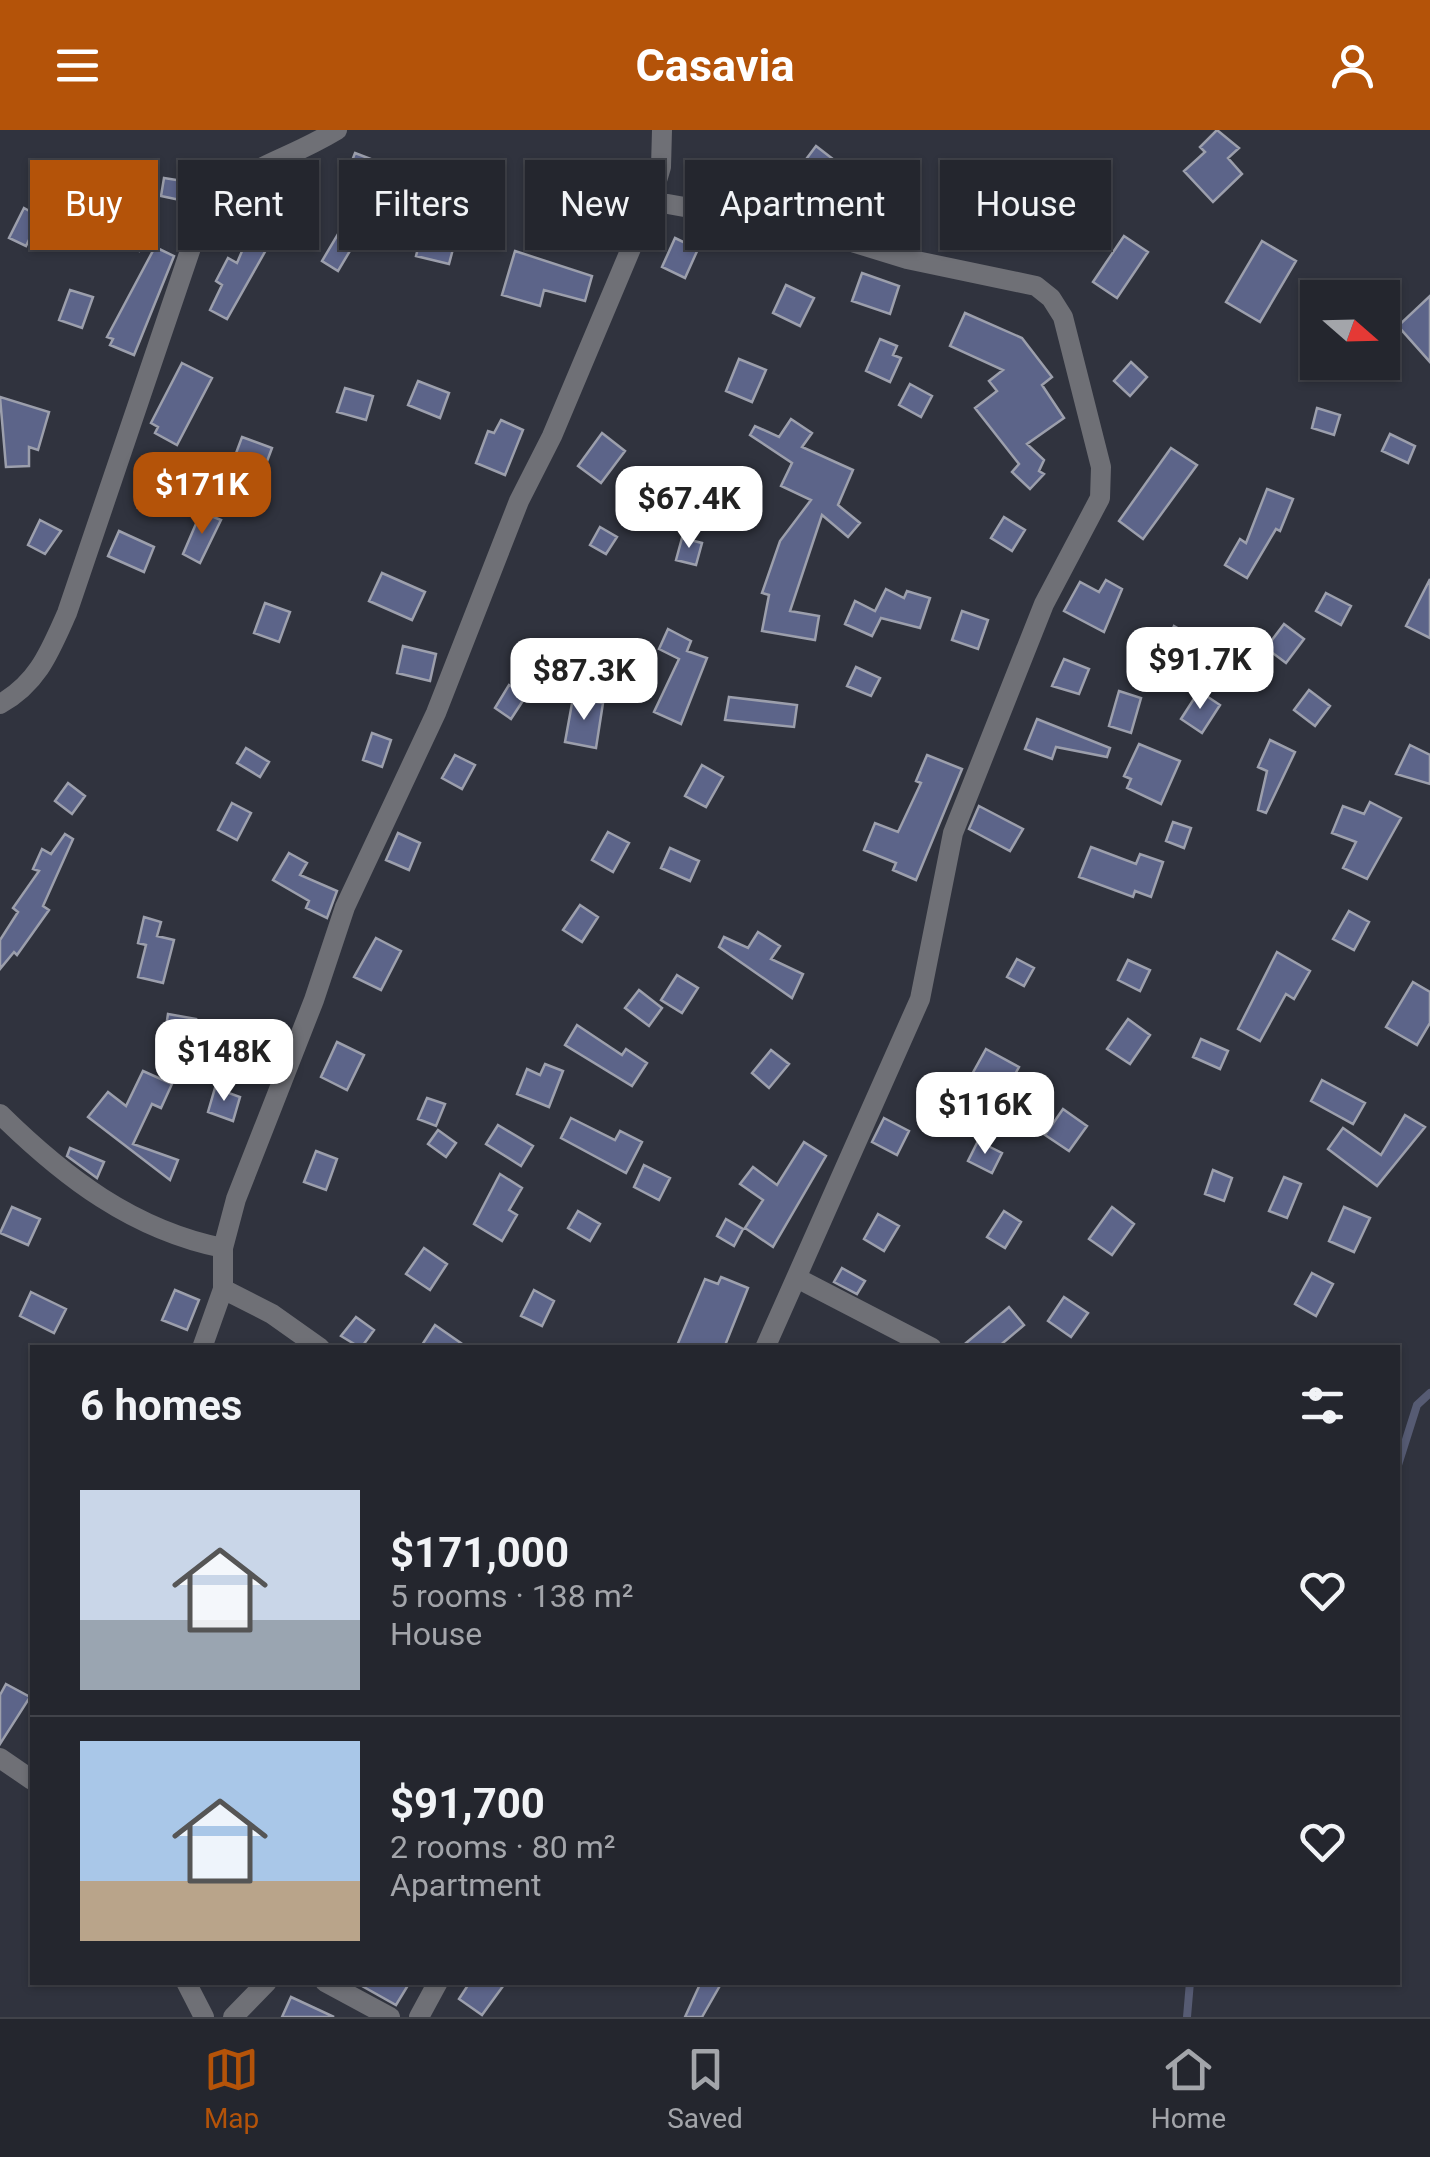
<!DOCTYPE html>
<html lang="en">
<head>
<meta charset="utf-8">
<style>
  :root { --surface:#24262e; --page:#30323a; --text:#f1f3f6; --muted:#a3a5aa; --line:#41434a; --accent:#b45309 }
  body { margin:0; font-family:Roboto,sans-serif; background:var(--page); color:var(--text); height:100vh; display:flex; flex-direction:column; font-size:38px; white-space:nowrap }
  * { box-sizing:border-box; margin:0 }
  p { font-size:32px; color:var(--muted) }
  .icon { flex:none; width:55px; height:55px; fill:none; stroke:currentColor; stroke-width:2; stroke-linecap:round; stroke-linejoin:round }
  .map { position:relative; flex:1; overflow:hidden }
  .side { position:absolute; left:30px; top:1215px; width:1370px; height:640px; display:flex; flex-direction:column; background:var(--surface); border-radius:0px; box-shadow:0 2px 8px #0004,0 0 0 2px var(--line) }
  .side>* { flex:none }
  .top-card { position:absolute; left:30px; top:30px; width:1370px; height:90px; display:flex; gap:20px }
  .needle { width:65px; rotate:110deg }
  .tools { position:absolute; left:1300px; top:150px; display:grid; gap:20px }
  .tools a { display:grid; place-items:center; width:100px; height:100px; border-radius:0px; background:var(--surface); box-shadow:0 2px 8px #0004,0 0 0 2px var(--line); font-size:50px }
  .price { position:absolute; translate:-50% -85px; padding:0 22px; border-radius:20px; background:#fff; color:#222; font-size:32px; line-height:65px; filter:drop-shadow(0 2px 5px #0008) }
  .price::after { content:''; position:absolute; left:50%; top:60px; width:30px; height:22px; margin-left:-15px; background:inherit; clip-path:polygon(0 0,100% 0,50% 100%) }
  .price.on { background:var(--accent); color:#fff }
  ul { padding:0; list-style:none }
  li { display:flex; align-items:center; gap:30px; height:250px; padding:0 50px }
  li+li { border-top:2px solid var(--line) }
  li span { display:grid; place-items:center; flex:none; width:280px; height:200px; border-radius:0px; color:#555 }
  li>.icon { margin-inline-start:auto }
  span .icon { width:120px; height:120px; fill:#fffc; stroke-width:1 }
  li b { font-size:42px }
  h2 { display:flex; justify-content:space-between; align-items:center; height:120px; padding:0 50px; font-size:42px }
  .pill { padding:0 35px; border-radius:0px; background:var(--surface); box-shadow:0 2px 8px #0004,0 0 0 2px var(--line); font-size:35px; line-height:90px }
  .pill.on { background:var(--accent); color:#fff }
  header { display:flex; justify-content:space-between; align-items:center; height:130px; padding:0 50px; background:var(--accent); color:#fff; font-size:45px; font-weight:700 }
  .tabs { display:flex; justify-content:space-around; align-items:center; height:140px; border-top:2px solid var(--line); background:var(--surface); font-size:28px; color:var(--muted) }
  .tabs a { display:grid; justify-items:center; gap:5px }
  .tabs .on { color:var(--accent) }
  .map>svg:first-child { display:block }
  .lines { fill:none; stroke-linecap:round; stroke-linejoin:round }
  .stream { stroke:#565b73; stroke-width:8 }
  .building { fill:#5c6489; stroke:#9c9fac; stroke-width:2.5 }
  .minor { stroke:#6f7076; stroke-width:20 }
</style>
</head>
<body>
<header><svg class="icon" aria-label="menu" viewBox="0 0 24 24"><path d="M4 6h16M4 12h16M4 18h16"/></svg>Casavia<svg class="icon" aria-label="person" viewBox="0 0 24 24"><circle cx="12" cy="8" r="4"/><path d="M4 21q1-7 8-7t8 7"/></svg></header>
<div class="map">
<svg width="1430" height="1887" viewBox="0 0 1430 1887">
  <rect width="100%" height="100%" fill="#30333e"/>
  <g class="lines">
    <path class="stream" d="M 1398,1335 L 1417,1275 L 1430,1263
      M 1187,1887 L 1190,1852"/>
  </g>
  <path class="building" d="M 1217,0 L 1239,18 L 1228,28 L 1242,44 L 1213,72 L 1184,41 L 1205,22 L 1200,17 Z
    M 816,16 L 838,33 L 800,84 L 790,82 L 779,72 L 806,40 L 801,36 Z
    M 355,23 L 376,31 L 367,55 L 346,46 Z
    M 700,30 L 728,40 L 717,69 L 687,64 Z
    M 164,48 L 183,51 L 180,70 L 161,66 Z
    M 285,53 L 308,56 L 303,94 L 280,90 Z
    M 613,60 L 635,67 L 627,91 L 605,83 Z
    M 87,75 L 147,96 L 139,121 L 96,106 L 98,101 L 79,92 Z
    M 24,78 L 40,87 L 26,116 L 9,108 Z
    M 253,95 L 275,104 L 227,189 L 210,180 L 222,155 L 216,151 L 228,128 L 237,133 Z
    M 424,95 L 457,104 L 449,134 L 416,126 Z
    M 341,99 L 357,109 L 338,141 L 322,131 Z
    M 1124,106 L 1148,122 L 1117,168 L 1093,152 Z
    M 675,108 L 698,119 L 685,148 L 662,137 Z
    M 1262,111 L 1296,131 L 1260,192 L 1226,172 Z
    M 155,117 L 174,126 L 134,225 L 110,215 L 113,209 L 107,207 Z
    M 515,121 L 592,146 L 585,171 L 544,160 L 540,176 L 502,165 Z
    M 862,143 L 899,156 L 890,184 L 852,171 Z
    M 786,155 L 814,168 L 800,196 L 773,183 Z
    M 70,160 L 93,167 L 82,198 L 59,190 Z
    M 1430,166 L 1430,232 L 1398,196 Z
    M 965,183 L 1022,208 L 1052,247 L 1042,255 L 1064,288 L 1027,314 L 1044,330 L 1039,341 L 1044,344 L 1030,359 L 1012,342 L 1019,334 L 975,278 L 997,261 L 989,251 L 1003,240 L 950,216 Z
    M 880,209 L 897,216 L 893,225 L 901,228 L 890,252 L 866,241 Z
    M 739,229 L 766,240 L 752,272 L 726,261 Z
    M 1131,232 L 1147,247 L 1130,266 L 1114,251 Z
    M 182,233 L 212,248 L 177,315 L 155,303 L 158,297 L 151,293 Z
    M 418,251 L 449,263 L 440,288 L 408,275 Z
    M 910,254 L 932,266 L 921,287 L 899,275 Z
    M 345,258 L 373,266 L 366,290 L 337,282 Z
    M 0,267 L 49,282 L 38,320 L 29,317 L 29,336 L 6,337 Z
    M 1317,278 L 1340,285 L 1334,305 L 1312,298 Z
    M 791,289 L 812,303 L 802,317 L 853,340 L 838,375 L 860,393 L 848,407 L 822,385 L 790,481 L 819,486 L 815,510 L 762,501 L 769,465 L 762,463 L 780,411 L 811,370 L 781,356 L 792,333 L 750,305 L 755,296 L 779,307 Z
    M 501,290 L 523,300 L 505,345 L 476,333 L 488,301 L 494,303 Z
    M 602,303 L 625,321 L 601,353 L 578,336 Z
    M 1390,304 L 1415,316 L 1408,333 L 1382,321 Z
    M 242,307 L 272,318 L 262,345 L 232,334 Z
    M 1171,318 L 1197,335 L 1143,409 L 1119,391 Z
    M 147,347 L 172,354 L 163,385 L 138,378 Z
    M 727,356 L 751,364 L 744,386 L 720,378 Z
    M 1267,359 L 1293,369 L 1280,401 L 1276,399 L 1247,448 L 1225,435 L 1240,409 L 1246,413 Z
    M 201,382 L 221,390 L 200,433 L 183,424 Z
    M 1004,387 L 1025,400 L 1012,421 L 991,408 Z
    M 40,390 L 61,401 L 45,424 L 28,415 Z
    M 600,397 L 617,407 L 606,424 L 590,415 Z
    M 119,401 L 154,417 L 144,442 L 108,426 Z
    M 682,408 L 702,413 L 696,435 L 676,430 Z
    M 382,443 L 425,462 L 412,490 L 369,471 Z
    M 1430,449 L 1430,508 L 1406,496 Z
    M 1106,450 L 1122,459 L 1104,502 L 1064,481 L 1080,452 L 1099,462 Z
    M 886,459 L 904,468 L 907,461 L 930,468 L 920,498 L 881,488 L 872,506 L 845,494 L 855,471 L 875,481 Z
    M 1326,463 L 1351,476 L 1341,495 L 1316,481 Z
    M 265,473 L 290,482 L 279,512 L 254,503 Z
    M 962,481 L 988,490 L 978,519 L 952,510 Z
    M 1284,494 L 1304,509 L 1286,533 L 1266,518 Z
    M 1174,496 L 1190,505 L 1185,514 L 1216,531 L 1204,551 L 1160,524 Z
    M 668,499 L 691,511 L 687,521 L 707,528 L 681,594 L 654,582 L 679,529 L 659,519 Z
    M 403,516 L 436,524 L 430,551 L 397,543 Z
    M 1064,529 L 1089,539 L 1079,564 L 1052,556 Z
    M 856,537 L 880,548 L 871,566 L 847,556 Z
    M 509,555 L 526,566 L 511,589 L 495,578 Z
    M 1309,560 L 1330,576 L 1315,596 L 1294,580 Z
    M 1119,561 L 1141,568 L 1131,603 L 1109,596 Z
    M 1199,561 L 1220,575 L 1202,603 L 1181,589 Z
    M 729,567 L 797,575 L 794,597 L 725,590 Z
    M 573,568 L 603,573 L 596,618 L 565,612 Z
    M 1037,589 L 1110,618 L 1107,627 L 1056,617 L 1052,629 L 1025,619 Z
    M 372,603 L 391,610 L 382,637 L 363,630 Z
    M 1270,610 L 1295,622 L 1266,683 L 1258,680 L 1267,641 L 1258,637 Z
    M 1139,614 L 1180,631 L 1161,674 L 1127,658 L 1131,649 L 1124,646 Z
    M 1410,615 L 1430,625 L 1430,654 L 1396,644 Z
    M 246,618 L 269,632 L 260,647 L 237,633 Z
    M 455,625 L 475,635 L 462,659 L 442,648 Z
    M 927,625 L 962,639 L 916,750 L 893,740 L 896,733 L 864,720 L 875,693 L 898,702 L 921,653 L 916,651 Z
    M 702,635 L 723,647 L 706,677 L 685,666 Z
    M 68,653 L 85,666 L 72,684 L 55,671 Z
    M 1370,672 L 1401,688 L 1367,749 L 1343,738 L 1356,712 L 1332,703 L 1343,676 L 1364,684 Z
    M 232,673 L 251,683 L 237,710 L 218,700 Z
    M 979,676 L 1023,699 L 1010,721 L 969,699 Z
    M 1173,692 L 1191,698 L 1184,718 L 1166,711 Z
    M 608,702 L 629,713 L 613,742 L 592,730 Z
    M 398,703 L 420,713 L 409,740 L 386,730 Z
    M 65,704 L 73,709 L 43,776 L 49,780 L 17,825 L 14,822 L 0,839 L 0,810 L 18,782 L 13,778 L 39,741 L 33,739 L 42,719 L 51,724 Z
    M 1091,717 L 1136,734 L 1140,724 L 1163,732 L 1151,767 L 1135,761 L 1133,767 L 1079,747 Z
    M 670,718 L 699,731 L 690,751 L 661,738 Z
    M 289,723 L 307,733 L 300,745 L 337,761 L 327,788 L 306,778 L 309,771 L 273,750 Z
    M 580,775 L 598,787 L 582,812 L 563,800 Z
    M 1349,781 L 1369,792 L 1354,820 L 1333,809 Z
    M 144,787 L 161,792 L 157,806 L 174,810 L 163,853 L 138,847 L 146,815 L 138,813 Z
    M 758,802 L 780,816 L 771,829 L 803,844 L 792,868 L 719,817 L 724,807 L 748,818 Z
    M 376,808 L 401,821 L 381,860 L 354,847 Z
    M 1277,822 L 1310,841 L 1294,869 L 1286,864 L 1260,911 L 1238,899 Z
    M 1017,829 L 1034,838 L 1024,856 L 1007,847 Z
    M 1128,830 L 1150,840 L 1140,861 L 1118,850 Z
    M 677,845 L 698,858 L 682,883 L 661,870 Z
    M 1413,852 L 1430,862 L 1430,893 L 1417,915 L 1386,897 Z
    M 639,860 L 662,878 L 649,896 L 625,878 Z
    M 168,884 L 196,889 L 190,921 L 163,916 Z
    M 1128,889 L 1150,905 L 1130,934 L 1107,919 Z
    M 577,895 L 622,925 L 626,919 L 647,933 L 632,956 L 565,915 Z
    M 1201,909 L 1228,921 L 1220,939 L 1193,927 Z
    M 337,912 L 364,925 L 347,960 L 321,947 Z
    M 986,919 L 1019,937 L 998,975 L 965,957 Z
    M 771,920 L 789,934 L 769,958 L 752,943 Z
    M 545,934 L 563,941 L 549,977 L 517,964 L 527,939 L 540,945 Z
    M 143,941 L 172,954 L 161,978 L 152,974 L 133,1014 L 178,1030 L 170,1050 L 88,987 L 108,962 L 126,976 Z
    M 1322,950 L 1365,973 L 1353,994 L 1311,971 Z
    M 215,958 L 240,967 L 233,991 L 208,982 Z
    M 427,968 L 445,974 L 436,996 L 418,989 Z
    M 1063,979 L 1087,996 L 1069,1021 L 1045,1005 Z
    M 1405,985 L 1425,997 L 1377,1056 L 1328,1019 L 1343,998 L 1381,1025 Z
    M 571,988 L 615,1010 L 620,1001 L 642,1012 L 626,1043 L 561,1008 Z
    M 884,988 L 909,1001 L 897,1025 L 872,1012 Z
    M 498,995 L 533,1016 L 521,1036 L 486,1014 Z
    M 438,1000 L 456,1013 L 446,1027 L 428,1014 Z
    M 978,1011 L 1002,1023 L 992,1043 L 968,1031 Z
    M 804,1012 L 826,1026 L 773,1117 L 745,1098 L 763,1070 L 740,1054 L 753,1037 L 777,1055 Z
    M 70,1018 L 104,1032 L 97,1048 L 67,1026 Z
    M 316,1021 L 337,1029 L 326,1060 L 304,1052 Z
    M 644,1035 L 670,1048 L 659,1070 L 634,1057 Z
    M 1213,1040 L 1232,1048 L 1224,1071 L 1205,1064 Z
    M 500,1044 L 522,1058 L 509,1080 L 517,1085 L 502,1111 L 474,1094 Z
    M 1284,1047 L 1301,1054 L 1287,1088 L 1269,1081 Z
    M 12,1077 L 40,1089 L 28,1115 L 0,1103 Z
    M 1112,1077 L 1134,1094 L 1112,1125 L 1089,1109 Z
    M 1344,1077 L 1370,1088 L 1354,1122 L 1329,1111 Z
    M 578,1081 L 600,1094 L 590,1111 L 568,1098 Z
    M 1004,1081 L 1021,1092 L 1005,1118 L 987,1107 Z
    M 878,1084 L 899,1096 L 884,1121 L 864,1109 Z
    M 726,1089 L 743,1099 L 734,1116 L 717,1106 Z
    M 424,1118 L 447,1134 L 430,1160 L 406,1144 Z
    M 842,1138 L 865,1151 L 857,1164 L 834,1152 Z
    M 1312,1143 L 1333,1154 L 1316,1186 L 1295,1174 Z
    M 721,1147 L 748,1158 L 724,1218 L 676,1218 L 705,1149 L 718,1154 Z
    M 175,1160 L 199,1170 L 187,1200 L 162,1190 Z
    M 534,1160 L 554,1171 L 542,1196 L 521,1186 Z
    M 31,1162 L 66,1179 L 54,1203 L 20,1186 Z
    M 1064,1167 L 1088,1183 L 1071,1207 L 1048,1191 Z
    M 1009,1177 L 1024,1195 L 997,1218 L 960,1218 Z
    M 356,1187 L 374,1200 L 361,1218 L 341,1206 Z
    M 435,1195 L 468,1218 L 420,1218 Z
    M 6,1554 L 30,1567 L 0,1614 L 0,1565 Z
    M 355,1852 L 410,1852 L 396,1875 Z
    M 470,1852 L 506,1852 L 482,1885 L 459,1869 Z
    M 701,1852 L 722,1852 L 702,1887 L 685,1887 Z
    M 291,1867 L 334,1887 L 282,1887 Z"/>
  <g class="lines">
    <path class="minor" d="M 651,71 L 813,100 L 907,129 L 1036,156 L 1051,168 L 1063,187 L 1101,337 L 1100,368 L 1044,474 L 953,703 L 920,869 L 765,1218
      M 0,574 C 38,553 50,521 67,483 L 194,109 C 239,30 267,42 337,0
      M 0,984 C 64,1047 133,1100 223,1118
      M 797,1148 L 932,1218
      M 223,1159 L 272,1184 L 320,1218
      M 202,1218 L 223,1159 L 223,1118 L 236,1069 L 314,870 L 345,777 L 436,583 L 519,371 L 552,306 L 651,71 L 661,37 L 662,0
      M 0,1628 L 32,1650
      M 186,1852 L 204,1887
      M 325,1852 L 390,1887
      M 233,1887 L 267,1852
      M 419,1887 L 438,1852"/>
  </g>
</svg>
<div class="tools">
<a><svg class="needle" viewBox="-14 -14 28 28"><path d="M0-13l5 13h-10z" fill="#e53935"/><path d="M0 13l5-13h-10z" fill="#a3a5aa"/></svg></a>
</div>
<b class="price on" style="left:202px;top:407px">$171K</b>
<b class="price" style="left:689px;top:421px">$67.4K</b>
<b class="price" style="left:1200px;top:582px">$91.7K</b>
<b class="price" style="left:584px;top:593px">$87.3K</b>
<b class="price" style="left:224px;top:974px">$148K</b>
<b class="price" style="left:985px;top:1027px">$116K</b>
<div class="top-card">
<a class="pill on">Buy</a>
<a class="pill">Rent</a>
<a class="pill">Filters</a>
<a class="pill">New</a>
<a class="pill">Apartment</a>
<a class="pill">House</a>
</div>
<section class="side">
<h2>6 homes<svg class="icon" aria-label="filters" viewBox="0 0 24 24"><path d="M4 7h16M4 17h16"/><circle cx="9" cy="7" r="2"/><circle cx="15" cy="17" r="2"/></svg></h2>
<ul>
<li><span style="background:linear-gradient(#c9d6e8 65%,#9aa5b1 0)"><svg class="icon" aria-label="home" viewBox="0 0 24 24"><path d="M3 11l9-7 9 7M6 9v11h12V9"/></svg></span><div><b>$171,000</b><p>5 rooms · 138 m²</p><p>House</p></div><svg class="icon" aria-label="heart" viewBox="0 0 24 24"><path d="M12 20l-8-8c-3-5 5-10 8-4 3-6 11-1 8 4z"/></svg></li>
<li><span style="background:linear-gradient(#a9c7e8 70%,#b9a48a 0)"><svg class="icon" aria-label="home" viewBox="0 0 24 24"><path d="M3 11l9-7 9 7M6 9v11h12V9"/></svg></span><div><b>$91,700</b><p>2 rooms · 80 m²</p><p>Apartment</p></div><svg class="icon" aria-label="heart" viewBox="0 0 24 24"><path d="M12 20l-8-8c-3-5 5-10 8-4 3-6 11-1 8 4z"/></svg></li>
</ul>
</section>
</div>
<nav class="tabs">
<a class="on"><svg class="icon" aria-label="map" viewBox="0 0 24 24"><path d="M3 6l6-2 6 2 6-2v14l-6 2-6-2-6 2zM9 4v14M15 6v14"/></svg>Map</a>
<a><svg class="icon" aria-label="saved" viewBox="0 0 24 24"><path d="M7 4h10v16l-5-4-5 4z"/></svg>Saved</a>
<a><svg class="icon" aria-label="home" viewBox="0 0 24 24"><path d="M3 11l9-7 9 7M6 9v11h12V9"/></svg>Home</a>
</nav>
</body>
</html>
